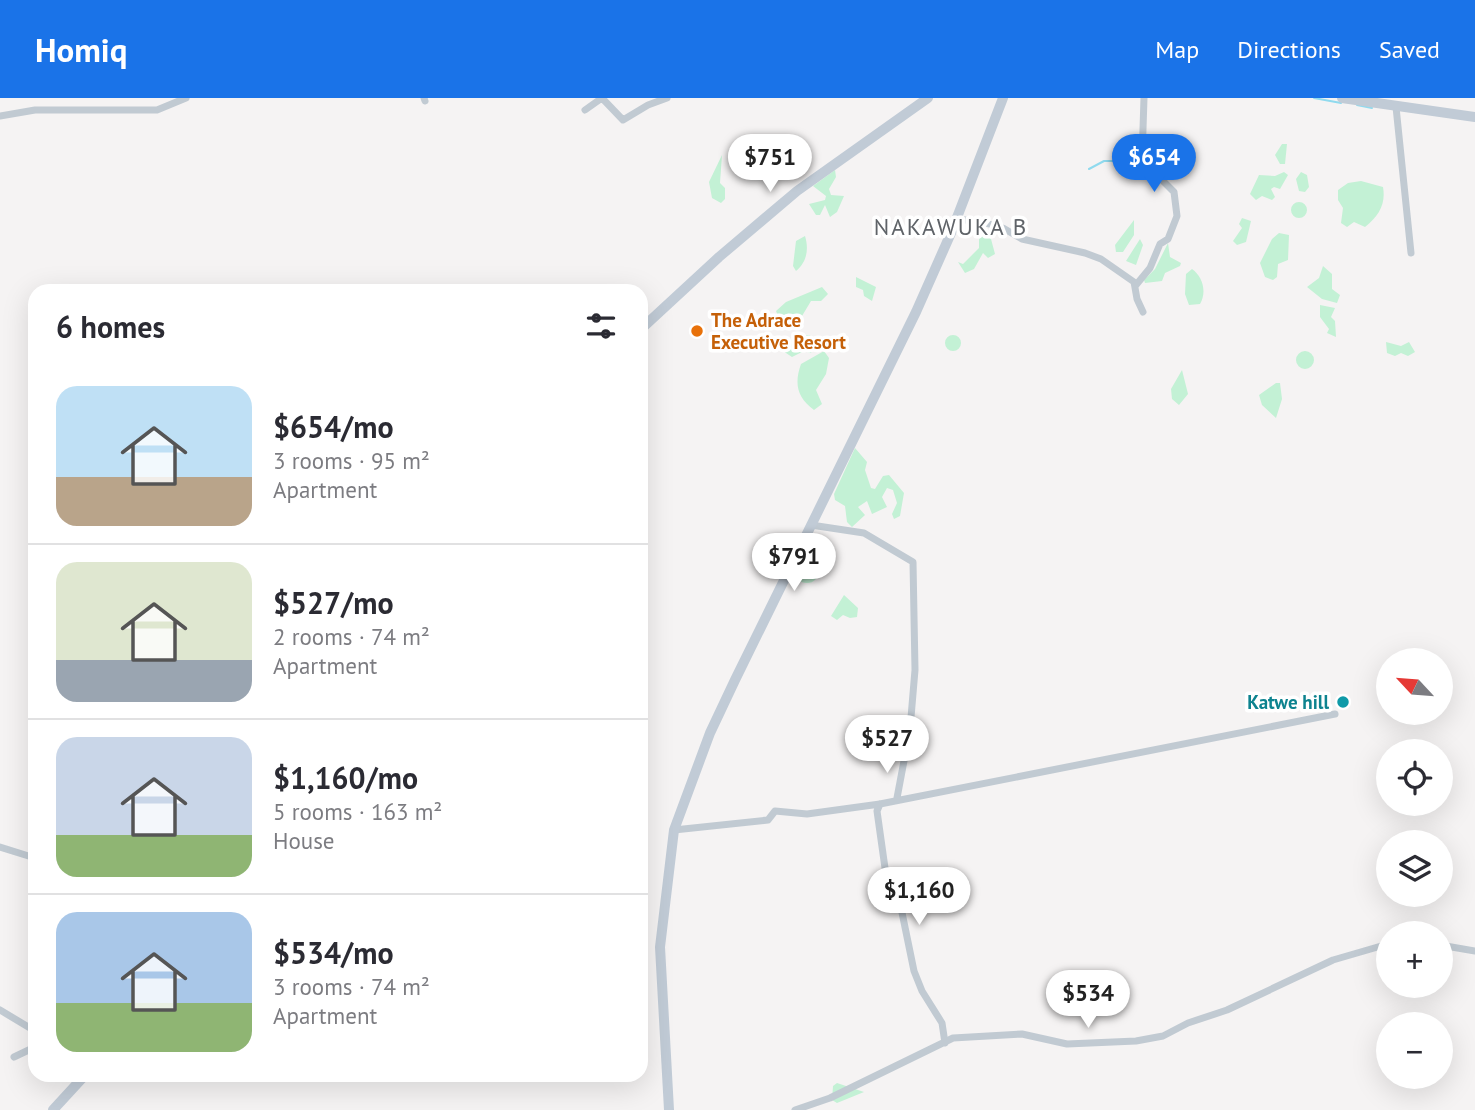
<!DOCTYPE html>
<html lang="en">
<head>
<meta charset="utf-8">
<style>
  :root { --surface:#fff; --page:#f7f7f7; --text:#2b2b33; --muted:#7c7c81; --line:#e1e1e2; --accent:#1a73e8 }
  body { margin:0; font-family:"PT Sans",sans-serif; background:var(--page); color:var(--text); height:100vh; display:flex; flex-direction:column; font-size:26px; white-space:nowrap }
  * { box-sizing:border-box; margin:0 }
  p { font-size:23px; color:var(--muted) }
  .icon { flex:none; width:38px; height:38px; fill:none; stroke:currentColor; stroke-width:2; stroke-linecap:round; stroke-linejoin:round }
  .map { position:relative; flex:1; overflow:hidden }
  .details { position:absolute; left:28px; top:186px; width:620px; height:798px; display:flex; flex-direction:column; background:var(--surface); border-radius:21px; box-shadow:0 7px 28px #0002 }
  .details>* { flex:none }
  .needle { width:46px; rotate:296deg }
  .buttons { position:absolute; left:1376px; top:550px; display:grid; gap:14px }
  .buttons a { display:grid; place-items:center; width:77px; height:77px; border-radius:50%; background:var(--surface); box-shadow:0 7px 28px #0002; font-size:35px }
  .price { position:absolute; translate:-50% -60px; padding:0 16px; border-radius:24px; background:#fff; color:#222; font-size:23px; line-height:46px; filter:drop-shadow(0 2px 4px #0008) }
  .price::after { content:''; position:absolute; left:50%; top:42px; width:21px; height:16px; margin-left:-10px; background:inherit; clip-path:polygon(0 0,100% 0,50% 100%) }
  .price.selected { background:var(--accent); color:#fff }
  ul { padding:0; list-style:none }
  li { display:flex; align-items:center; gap:21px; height:175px; padding:0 28px }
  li+li { border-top:2px solid var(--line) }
  li span { display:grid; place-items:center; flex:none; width:196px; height:140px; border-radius:21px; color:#555 }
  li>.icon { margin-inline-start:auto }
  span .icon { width:84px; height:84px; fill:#fffc; stroke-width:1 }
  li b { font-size:30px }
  h2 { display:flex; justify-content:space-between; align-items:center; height:84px; padding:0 28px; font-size:30px }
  header { display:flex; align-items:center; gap:42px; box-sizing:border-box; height:98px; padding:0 35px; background:var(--accent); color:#fff }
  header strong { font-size:33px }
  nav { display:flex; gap:38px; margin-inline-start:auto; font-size:24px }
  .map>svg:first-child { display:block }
  .green { fill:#c3f1d5 }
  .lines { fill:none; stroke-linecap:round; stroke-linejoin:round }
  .stream { stroke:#90daee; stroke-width:2 }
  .street { stroke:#c1cad2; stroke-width:7 }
  .secondary { stroke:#c1cbd6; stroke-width:10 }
  .food-dot { fill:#e8710a; stroke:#fff; stroke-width:2.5 }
  .culture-dot { fill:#0f9aa8; stroke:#fff; stroke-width:2.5 }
  .labels { text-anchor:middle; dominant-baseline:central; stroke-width:7; stroke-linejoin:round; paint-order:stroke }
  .food-label { font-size:19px; font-weight:bold; fill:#c56008; stroke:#fff; text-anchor:start }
  .culture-label { font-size:19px; font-weight:bold; fill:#0d838f; stroke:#fff; text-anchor:end }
  .quarter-label { font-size:23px; letter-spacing:2px; fill:#5f6368; stroke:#fff }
</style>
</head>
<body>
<header>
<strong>Homiq</strong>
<nav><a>Map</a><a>Directions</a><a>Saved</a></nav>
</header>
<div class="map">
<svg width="1475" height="1012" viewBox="0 0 1475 1012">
  <rect width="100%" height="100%" fill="#f5f3f3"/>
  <path class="green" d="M 1282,46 L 1287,46 L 1285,66 L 1280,66 L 1275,57 Z
    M 722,57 L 720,85 L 725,90 L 725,101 L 721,105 L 712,100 L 709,84 Z
    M 835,72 L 836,79 L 829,91 L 831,97 L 844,98 L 837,114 L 830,119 L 825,107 L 820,117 L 816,117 L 809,106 L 825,102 L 826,98 L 813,88 Z
    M 1284,74 L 1288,77 L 1280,91 L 1274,89 L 1271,91 L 1275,99 L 1272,102 L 1262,98 L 1256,102 L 1250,96 L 1259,77 L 1275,78 Z
    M 1301,74 L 1307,77 L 1309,89 L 1305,94 L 1299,93 L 1296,81 Z
    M 1361,83 L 1383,89 C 1386,106 1379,118 1365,129 L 1354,124 L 1347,129 L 1341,125 L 1343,110 L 1338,102 L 1338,92 L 1348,85 Z
    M1291 112a8 8 0 1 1 16 0a8 8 0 1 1-16 0Z
    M 1242,120 L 1251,123 L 1246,144 L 1237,147 L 1233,143 L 1242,130 L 1239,126 Z
    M 1134,122 L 1134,137 L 1123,154 L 1116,154 L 1115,147 Z
    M 1279,135 L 1289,137 L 1288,162 L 1278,166 L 1277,179 L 1273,182 L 1265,179 L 1260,165 L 1272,141 Z
    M 984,136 L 991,141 L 995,156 L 988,160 L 983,155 L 974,171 L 965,175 L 958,164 L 963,166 L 979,150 L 979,141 Z
    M 805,138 C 809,151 807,164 796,173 L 793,168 L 796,143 Z
    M 1140,141 L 1143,147 L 1136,167 L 1126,163 Z
    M 1168,145 L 1170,159 L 1181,165 L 1180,168 L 1165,175 L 1162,183 L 1145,185 L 1144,182 L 1155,171 Z
    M 1323,168 L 1332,176 L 1332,191 L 1340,197 L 1337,205 L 1322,201 L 1307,189 L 1319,180 Z
    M 1192,171 C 1203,179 1207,194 1200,206 L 1189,207 L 1185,196 L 1186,176 Z
    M 856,179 L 876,189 L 872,203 L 864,198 L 863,192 L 856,189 Z
    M 822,189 L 828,196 L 821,203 L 811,203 L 799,223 L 780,223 L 776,213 L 786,204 Z
    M 1320,207 L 1335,210 L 1331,219 L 1335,223 L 1336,239 L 1327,235 L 1329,231 L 1320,219 Z
    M945 245a8 8 0 1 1 16 0a8 8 0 1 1-16 0Z
    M 810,237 L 815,246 L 811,255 L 804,253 L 792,259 L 783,253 C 788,239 796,238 810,237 Z
    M 1386,244 L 1401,248 L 1409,244 L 1415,254 L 1408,258 L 1401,255 L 1395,258 L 1387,255 Z
    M 824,253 L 829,260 L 826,276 L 816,292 L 822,306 L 814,312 C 797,299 794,286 801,266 Z
    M1296 262a9 9 0 1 1 18 0a9 9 0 1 1-18 0Z
    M 1182,272 L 1188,296 L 1179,307 L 1172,301 L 1171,291 Z
    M 1276,285 L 1280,285 L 1282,301 L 1276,320 L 1262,307 L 1259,297 Z
    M 855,350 L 867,364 L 865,372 L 871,390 L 875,391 L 883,378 L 889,377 L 904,395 L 900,418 L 894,421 L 892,416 L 897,405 L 893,392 L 887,390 L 882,399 L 887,409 L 872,416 L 867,403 L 858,409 L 865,417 L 852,429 L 847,424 L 845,408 L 835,402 L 834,396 Z
    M795 473a12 12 0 1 1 24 0a12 12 0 1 1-24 0Z
    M 844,497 L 858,510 L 857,519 L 850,520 L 843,517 L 837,522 L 831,518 Z
    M 837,985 L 864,994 L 837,1005 L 832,1002 L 833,988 Z"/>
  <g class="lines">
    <path class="stream" d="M 1314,0 L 1341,5
      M 1357,7 L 1372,10
      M 1089,71 L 1104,63 L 1116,63"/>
    <path class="street" d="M 424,0 L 425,3
      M 1396,9 L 1411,155
      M 585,12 L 602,0 L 623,22 L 648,7 L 667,0
      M 0,18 L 35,12 L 157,12 L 186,0
      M 957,121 L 982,124 L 1003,130 L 1022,141 L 1085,155 L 1101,161 L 1134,184 L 1137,201 L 1143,214
      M 1136,187 L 1150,170 L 1160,146 L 1168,141 L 1177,118 L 1174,94 L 1142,62 L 1144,0
      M 811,427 L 864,435 L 913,464 L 915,572 L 910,631 L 897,700
      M 880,706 L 877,713 L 885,770 L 899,800 L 914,873 L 922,893 L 942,925 L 945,945
      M 674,732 L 768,722 L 775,713 L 807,716 L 880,706 L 1335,616
      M 0,749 L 35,760
      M 1440,847 L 1475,853
      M 0,912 L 35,933
      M 14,959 L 35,949
      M 795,1012 L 830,1000 L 953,940 L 1022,936 L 1067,946 L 1136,943 L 1163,938 L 1188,925 L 1227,912 L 1333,862 L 1388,846"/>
    <path class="secondary" d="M 1342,0 L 1475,19
      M 640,232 L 719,159 L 797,93 L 928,0
      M 53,1012 L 86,976
      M 669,1012 L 660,849 L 674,732 L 710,635 L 735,582 L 916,214 L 951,135 L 1003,0"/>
  </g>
  <circle class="food-dot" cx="697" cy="233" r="7"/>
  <circle class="culture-dot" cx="1343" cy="604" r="7"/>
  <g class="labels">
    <g class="food-label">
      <text x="711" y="222">The Adrace<tspan x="711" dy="22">Executive Resort</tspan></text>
    </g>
    <g class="culture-label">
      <text x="1329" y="604">Katwe hill</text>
    </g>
    <g class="quarter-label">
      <text x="951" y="128">NAKAWUKA B</text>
    </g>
  </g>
</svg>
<div class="buttons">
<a><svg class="needle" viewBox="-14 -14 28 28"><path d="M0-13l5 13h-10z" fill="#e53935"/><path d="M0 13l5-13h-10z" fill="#7c7c81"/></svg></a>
<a><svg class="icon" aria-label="locate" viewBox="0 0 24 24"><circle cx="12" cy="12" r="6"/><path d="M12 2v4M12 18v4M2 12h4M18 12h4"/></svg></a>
<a><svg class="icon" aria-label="layers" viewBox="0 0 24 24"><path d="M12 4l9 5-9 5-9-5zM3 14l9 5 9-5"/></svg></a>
<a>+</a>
<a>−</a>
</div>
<b class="price" style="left:770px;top:96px">$751</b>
<b class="price selected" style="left:1154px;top:96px">$654</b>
<b class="price" style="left:794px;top:495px">$791</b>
<b class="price" style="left:887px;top:677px">$527</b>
<b class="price" style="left:919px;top:829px">$1,160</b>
<b class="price" style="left:1088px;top:932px">$534</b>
<section class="details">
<h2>6 homes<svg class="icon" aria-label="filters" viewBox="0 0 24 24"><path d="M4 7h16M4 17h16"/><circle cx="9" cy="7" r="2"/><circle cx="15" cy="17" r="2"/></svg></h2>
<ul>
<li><span style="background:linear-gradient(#bfe0f5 65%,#b9a48a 0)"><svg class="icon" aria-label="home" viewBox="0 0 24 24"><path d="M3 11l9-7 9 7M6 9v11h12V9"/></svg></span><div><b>$654/mo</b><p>3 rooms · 95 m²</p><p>Apartment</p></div></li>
<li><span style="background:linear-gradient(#dfe7d0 70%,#9aa5b1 0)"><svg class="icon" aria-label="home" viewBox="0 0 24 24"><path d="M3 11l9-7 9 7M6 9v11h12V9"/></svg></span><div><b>$527/mo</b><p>2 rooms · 74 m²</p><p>Apartment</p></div></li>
<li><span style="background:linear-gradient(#c9d6e8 70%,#8fb573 0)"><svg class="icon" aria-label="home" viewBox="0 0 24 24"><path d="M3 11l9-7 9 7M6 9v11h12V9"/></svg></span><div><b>$1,160/mo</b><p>5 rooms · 163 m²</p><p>House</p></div></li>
<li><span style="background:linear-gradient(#a9c7e8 65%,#8fb573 0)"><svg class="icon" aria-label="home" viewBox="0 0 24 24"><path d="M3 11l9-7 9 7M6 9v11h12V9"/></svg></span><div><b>$534/mo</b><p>3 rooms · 74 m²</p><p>Apartment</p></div></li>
</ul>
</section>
</div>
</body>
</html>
